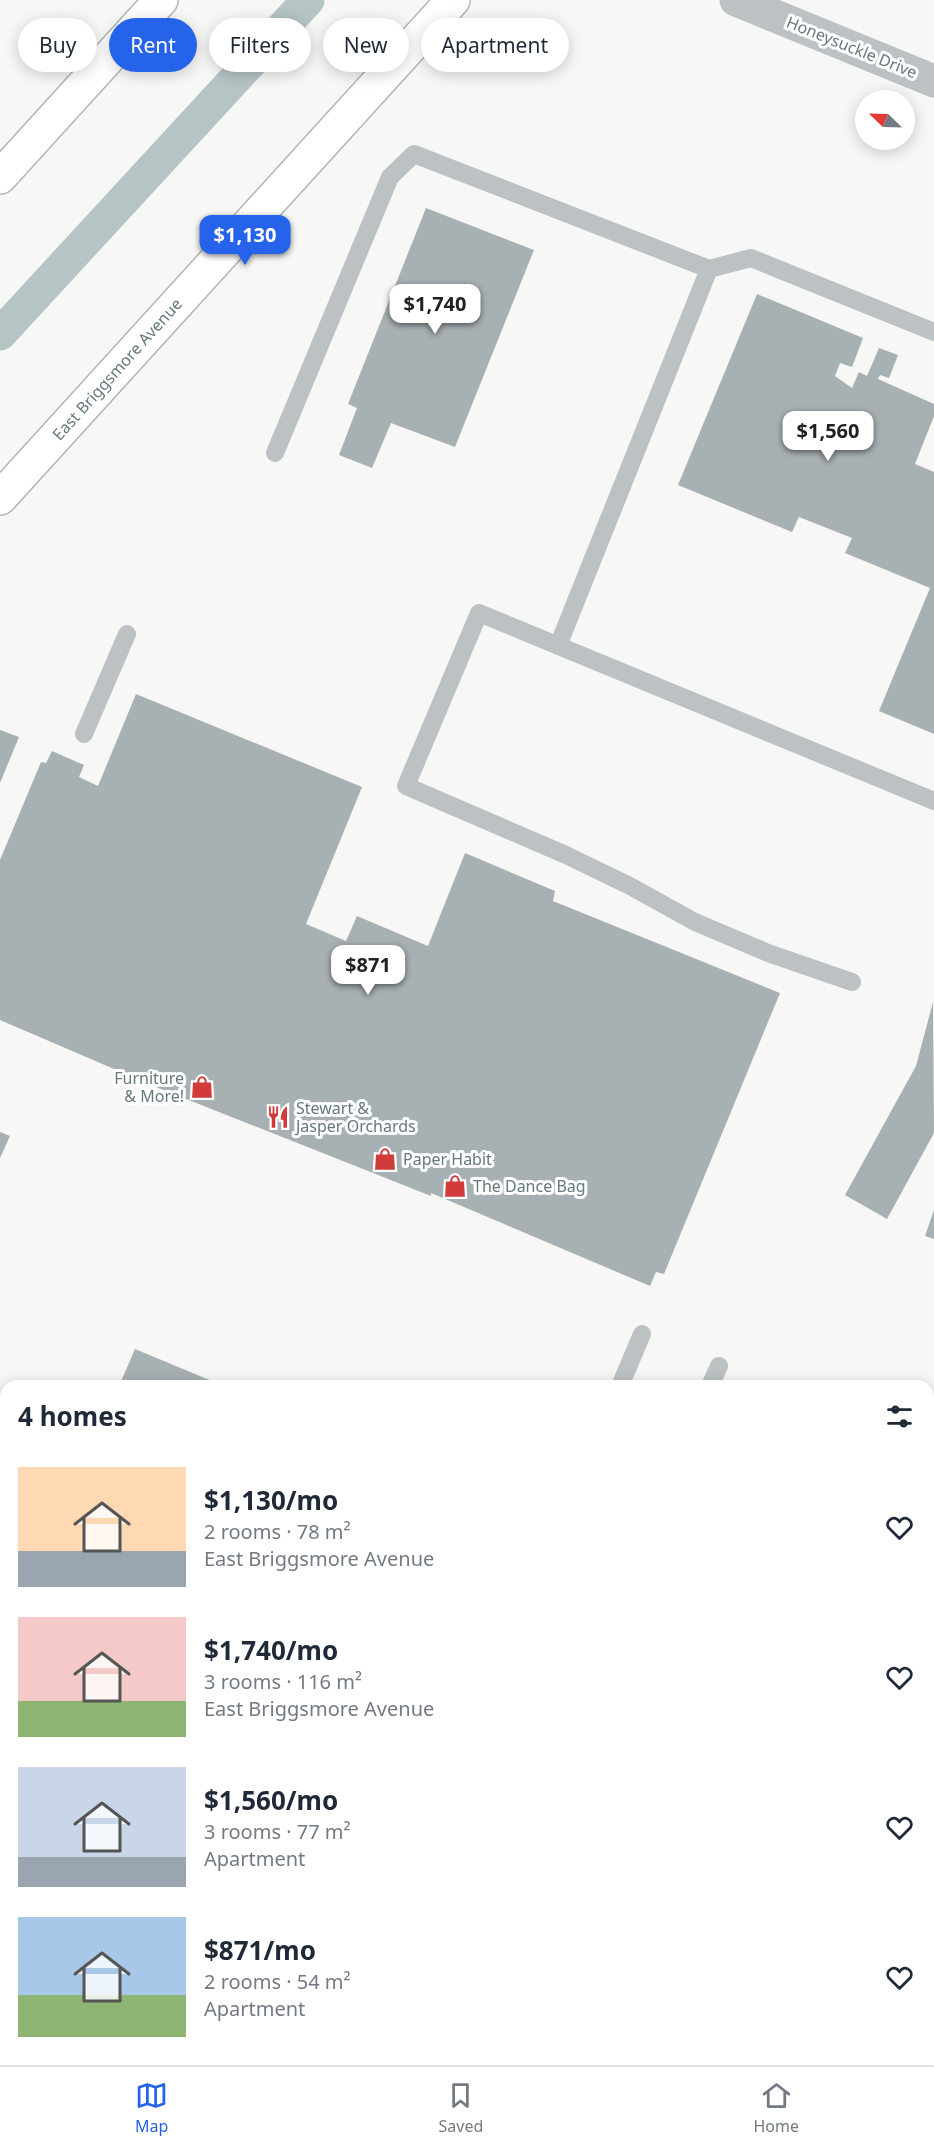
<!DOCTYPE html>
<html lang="en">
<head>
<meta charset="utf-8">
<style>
  :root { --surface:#fff; --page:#f2f2f3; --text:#1f2937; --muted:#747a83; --line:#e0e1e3; --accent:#2563eb }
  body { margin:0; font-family:"Noto Sans",sans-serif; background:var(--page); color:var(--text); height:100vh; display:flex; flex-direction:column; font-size:22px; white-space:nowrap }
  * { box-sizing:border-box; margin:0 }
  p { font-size:20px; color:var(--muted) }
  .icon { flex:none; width:33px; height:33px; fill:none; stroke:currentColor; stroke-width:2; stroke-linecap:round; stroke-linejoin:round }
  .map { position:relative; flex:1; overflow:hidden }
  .sheet { position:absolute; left:0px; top:1380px; width:934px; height:686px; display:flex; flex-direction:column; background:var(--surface); border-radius:18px 18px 0 0; box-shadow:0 3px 15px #0003 }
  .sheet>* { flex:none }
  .banner { position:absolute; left:18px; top:18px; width:600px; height:54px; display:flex; gap:12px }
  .needle { width:39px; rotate:293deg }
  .tools { position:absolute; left:855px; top:90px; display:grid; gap:12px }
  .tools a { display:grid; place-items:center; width:60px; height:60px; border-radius:50%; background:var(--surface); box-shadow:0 3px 15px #0003; font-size:30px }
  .price { position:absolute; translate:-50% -51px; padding:0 14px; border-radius:12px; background:#fff; color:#222; font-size:20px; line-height:39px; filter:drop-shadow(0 2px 3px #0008) }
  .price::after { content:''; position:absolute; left:50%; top:36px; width:18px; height:14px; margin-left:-9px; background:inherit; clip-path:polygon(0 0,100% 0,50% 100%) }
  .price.on { background:var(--accent); color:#fff }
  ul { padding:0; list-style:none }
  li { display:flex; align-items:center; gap:18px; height:150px; padding:0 18px }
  li span { display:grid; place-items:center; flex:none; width:168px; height:120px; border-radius:0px; color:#555 }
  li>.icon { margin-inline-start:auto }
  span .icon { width:72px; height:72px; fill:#fffc; stroke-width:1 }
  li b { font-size:26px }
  h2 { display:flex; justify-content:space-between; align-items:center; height:72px; padding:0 18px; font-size:26px }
  .chip { padding:0 21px; border-radius:27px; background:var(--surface); box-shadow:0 3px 15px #0003; font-size:21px; line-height:54px }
  .chip.on { background:var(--accent); color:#fff }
  .tabs { display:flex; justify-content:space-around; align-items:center; height:84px; border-top:2px solid var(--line); background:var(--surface); font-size:16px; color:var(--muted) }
  .tabs a { display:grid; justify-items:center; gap:3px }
  .tabs .on { color:var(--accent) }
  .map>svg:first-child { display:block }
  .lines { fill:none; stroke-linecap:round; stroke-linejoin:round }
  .canal { stroke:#b5c4c5; stroke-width:33 }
  .building { fill:#a7b0b3 }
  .secondary-casing { stroke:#afb7b9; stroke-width:36 }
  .lane { stroke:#bcc2c4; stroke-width:18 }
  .street { stroke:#bcc2c4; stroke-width:33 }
  .secondary { stroke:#fff; stroke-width:33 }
  .labels { text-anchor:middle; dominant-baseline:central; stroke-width:6; stroke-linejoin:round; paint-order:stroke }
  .street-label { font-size:16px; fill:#65787c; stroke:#fff }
  .poi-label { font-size:16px; fill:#65787c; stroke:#fff; text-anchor:start }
</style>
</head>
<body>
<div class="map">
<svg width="934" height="2065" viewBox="0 0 934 2065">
  <rect width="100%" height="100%" fill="#f7f7f5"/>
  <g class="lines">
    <path class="canal" d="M 0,334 L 308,0"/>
  </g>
  <path class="building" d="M 426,208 L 534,250 L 455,447 L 391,423 L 372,468 L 339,455 L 357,408 L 348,404 Z
    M 757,294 L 863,338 L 852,367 L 840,363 L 835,376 L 852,388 L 859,372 L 867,376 L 879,348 L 898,355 L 889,378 L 880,375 L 878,379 L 934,404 L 934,416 L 915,464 L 934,472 L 934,734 L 879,711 L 930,588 L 845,553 L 852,538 L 799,517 L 792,532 L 678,485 Z
    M 136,694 L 362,787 L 306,924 L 346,941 L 357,916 L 428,946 L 465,853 L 555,891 L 553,901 L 780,993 L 664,1274 L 656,1272 L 650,1286 L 431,1193 L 431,1196 L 156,1087 L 0,1020 L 0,860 L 41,762 L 46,763 L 52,751 L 84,765 L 79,777 L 98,786 Z
    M 0,730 L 19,737 L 0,783 Z
    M 933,1002 L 934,1133 L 887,1219 L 845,1195 L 916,1066 Z
    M 0,1132 L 10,1136 L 0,1158 Z
    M 934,1210 L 934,1239 L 925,1236 Z
    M 135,1349 L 224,1386 L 119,1386 Z
    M 6,1654 L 6,1842 L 0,1839 L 0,1668 Z
    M 928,1684 L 934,1686 L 934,1849 L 929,1862 Z
    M 0,1959 L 6,1961 L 6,2058 L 3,2065 L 0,2065 Z
    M 214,2060 L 235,2060 L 248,2065 L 212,2065 Z
    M 511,2060 L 605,2060 L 602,2065 L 565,2065 L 558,2062 L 557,2065 L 508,2065 Z"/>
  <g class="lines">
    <g class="secondary-casing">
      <path id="secondary" d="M 0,177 L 161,0
        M 0,498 L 453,0"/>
    </g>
    <path class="lane" d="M 275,453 L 390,177 L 414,154 L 709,269 L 751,258 L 934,332
      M 558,646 L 709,269
      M 84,734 L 127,634
      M 852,982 L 768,953 L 695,922 L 630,886 L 566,855 L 406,786 L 479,613 L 934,801
      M 620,1386 L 642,1334
      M 710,1386 L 719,1366
      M 928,1512 L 934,1515
      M 928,1617 L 934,1619
      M 0,1894 L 6,1896
      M 928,1972 L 934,1959
      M 407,2060 L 421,2065
      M 920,2060 L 933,2065
      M 46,2065 L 48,2060
      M 172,2065 L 174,2060"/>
    <path class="street" d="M 736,0 L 934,81
      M 928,1466 L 934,1453
      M 670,2065 L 672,2060"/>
    <use href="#secondary" class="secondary"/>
  </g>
  <defs>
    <g id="shop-bare" transform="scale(1.8)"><path d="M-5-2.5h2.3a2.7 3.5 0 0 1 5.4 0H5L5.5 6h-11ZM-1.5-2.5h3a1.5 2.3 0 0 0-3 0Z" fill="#d13c3a" stroke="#fff" stroke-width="2.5" paint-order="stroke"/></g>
    <g id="restaurant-bare" transform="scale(1.8)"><path d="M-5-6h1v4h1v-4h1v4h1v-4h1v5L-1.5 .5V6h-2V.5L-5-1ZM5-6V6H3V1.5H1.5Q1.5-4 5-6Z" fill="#d13c3a" stroke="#fff" stroke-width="2.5" paint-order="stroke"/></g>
  </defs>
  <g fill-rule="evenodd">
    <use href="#shop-bare" x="202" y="1087"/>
    <use href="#restaurant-bare" x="278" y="1117"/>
    <use href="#shop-bare" x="385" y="1159"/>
    <use href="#shop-bare" x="455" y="1186"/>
  </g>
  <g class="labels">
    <g class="street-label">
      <text transform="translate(852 47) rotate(22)">Honeysuckle Drive</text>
      <text transform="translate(117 369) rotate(-48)">East Briggsmore Avenue</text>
    </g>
    <g class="poi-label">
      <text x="184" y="1078" text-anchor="end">Furniture<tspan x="184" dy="18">&amp; More!</tspan></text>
      <text x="296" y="1108">Stewart &amp;<tspan x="296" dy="18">Jasper Orchards</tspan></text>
      <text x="403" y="1159">Paper Habit</text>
      <text x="473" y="1186">The Dance Bag</text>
    </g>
  </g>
</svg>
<div class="tools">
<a><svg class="needle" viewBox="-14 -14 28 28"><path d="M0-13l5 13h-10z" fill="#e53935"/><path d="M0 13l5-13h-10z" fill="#747a83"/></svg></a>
</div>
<b class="price on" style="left:245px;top:266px">$1,130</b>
<b class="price" style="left:435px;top:335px">$1,740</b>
<b class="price" style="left:828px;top:462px">$1,560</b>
<b class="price" style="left:368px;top:996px">$871</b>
<div class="banner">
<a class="chip">Buy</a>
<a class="chip on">Rent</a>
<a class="chip">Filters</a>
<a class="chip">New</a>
<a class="chip">Apartment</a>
</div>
<section class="sheet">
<h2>4 homes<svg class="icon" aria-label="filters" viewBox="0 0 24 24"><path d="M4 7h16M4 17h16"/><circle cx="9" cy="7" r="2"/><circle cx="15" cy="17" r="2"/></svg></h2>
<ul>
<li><span style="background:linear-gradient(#ffd9b3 70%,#9aa5b1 0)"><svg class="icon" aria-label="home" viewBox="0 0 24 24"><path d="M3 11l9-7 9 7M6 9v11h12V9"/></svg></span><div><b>$1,130/mo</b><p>2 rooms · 78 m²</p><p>East Briggsmore Avenue</p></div><svg class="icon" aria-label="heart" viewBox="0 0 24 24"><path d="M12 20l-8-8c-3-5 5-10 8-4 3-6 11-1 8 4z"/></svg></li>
<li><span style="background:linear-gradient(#f6c9c9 70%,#8fb573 0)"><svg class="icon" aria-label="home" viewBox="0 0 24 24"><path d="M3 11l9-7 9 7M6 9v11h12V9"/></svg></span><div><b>$1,740/mo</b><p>3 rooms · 116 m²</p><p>East Briggsmore Avenue</p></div><svg class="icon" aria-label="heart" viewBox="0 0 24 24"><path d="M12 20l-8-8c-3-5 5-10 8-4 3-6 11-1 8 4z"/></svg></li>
<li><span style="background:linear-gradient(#c9d6e8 75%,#9aa5b1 0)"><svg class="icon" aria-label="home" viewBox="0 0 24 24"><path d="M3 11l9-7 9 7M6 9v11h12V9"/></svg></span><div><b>$1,560/mo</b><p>3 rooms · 77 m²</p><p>Apartment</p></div><svg class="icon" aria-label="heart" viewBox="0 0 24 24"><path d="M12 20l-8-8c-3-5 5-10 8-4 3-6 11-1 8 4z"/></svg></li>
<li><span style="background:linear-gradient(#a9c7e8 65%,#8fb573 0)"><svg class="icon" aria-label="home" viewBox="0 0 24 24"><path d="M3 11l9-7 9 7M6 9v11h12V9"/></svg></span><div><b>$871/mo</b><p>2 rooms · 54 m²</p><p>Apartment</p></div><svg class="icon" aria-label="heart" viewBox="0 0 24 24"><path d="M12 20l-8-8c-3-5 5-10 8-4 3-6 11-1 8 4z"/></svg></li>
</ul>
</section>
</div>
<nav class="tabs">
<a class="on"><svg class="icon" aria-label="map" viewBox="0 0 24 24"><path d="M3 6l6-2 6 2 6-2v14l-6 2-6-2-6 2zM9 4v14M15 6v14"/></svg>Map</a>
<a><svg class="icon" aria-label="saved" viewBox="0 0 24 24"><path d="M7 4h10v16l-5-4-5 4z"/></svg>Saved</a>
<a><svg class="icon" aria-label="home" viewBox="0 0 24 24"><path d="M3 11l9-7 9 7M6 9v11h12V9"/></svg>Home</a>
</nav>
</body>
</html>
